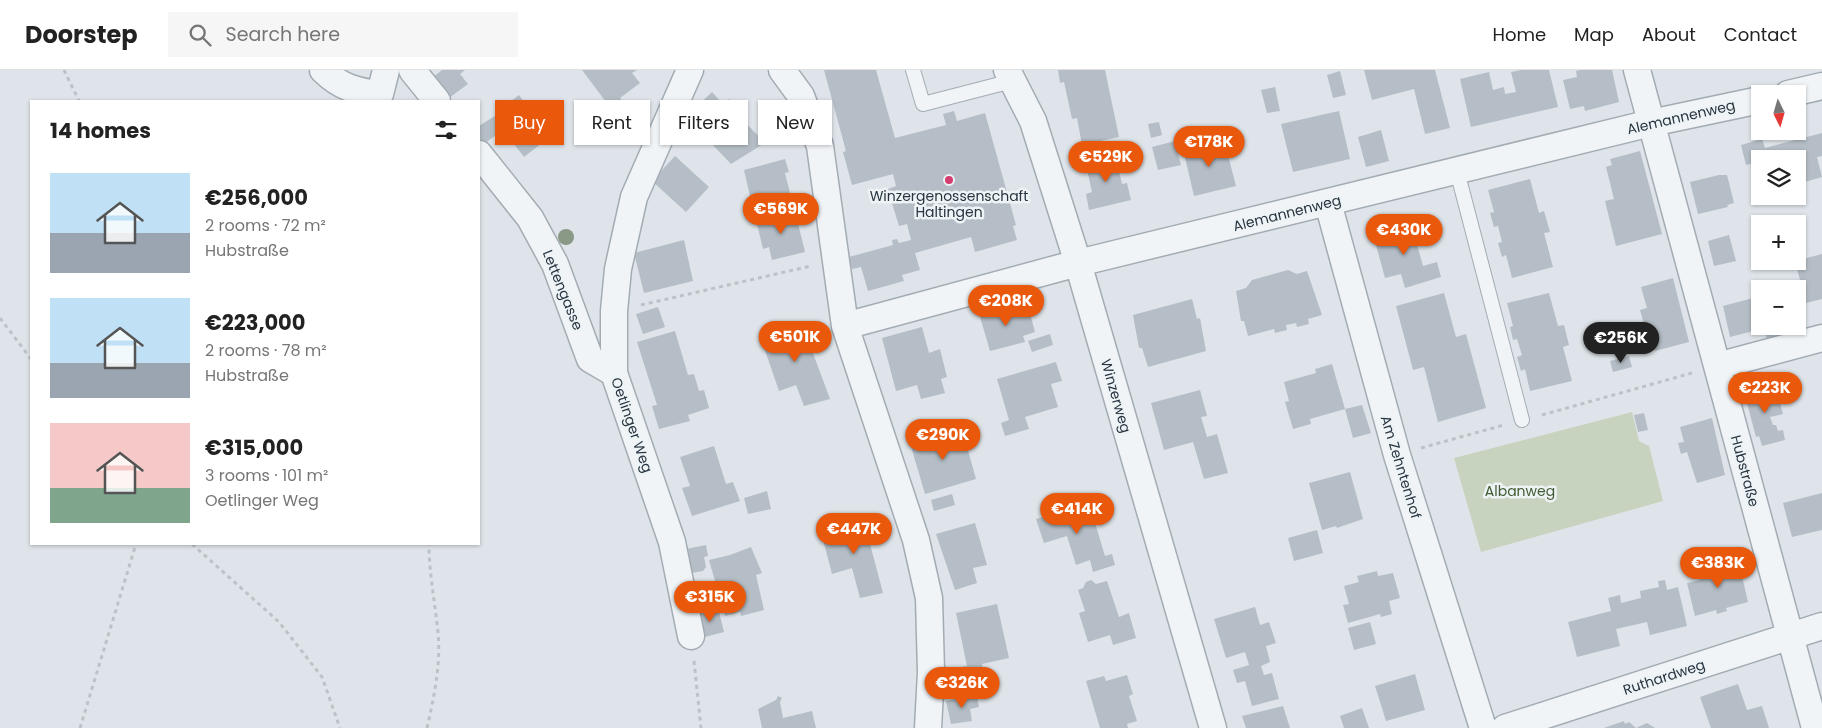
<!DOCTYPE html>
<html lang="en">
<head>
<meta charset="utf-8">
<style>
  :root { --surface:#fff; --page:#f6f6f6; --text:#222; --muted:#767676; --line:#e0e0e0; --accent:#ea580c }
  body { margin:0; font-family:Poppins,sans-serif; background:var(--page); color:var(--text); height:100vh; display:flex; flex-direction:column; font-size:19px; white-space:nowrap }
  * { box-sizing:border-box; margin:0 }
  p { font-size:16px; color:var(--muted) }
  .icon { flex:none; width:28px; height:28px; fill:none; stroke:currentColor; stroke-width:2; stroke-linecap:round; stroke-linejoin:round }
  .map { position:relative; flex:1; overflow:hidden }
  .drawer { position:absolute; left:30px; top:30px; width:450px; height:445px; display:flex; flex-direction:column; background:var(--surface); border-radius:0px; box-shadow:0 1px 4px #0004 }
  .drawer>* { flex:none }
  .top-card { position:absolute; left:495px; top:30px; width:475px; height:45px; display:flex; gap:10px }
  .needle { width:32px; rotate:175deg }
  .buttons { position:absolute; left:1751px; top:15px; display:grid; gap:10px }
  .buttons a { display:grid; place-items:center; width:55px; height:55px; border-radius:0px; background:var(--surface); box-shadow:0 1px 4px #0004; font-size:25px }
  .price { position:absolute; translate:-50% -42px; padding:0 11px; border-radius:18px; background:var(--accent); color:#fff; font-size:16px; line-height:32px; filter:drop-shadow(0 1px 2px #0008) }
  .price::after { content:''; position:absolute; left:50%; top:30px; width:15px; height:11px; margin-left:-8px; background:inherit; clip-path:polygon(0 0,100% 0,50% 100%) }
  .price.current { background:#222; color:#fff }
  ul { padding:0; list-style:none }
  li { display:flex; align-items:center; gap:15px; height:125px; padding:0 20px }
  li span { display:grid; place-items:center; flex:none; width:140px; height:100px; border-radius:0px; color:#555 }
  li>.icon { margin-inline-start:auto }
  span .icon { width:60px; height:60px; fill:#fffc; stroke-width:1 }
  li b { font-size:21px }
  h2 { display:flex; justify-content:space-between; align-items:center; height:60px; padding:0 20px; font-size:21px }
  .chip { padding:0 18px; border-radius:0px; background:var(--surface); box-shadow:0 1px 4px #0004; font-size:18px; line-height:45px }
  .chip.current { background:var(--accent); color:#fff }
  header { display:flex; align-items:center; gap:30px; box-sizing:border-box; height:70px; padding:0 25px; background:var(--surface); border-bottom:1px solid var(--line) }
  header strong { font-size:24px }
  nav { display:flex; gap:28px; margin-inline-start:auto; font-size:18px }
  .search { width:350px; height:45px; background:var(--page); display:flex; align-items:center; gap:12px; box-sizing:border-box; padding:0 18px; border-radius:0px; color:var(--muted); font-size:19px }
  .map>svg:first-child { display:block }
  .green { fill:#c8d3bf }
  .building { fill:#b5bec6 }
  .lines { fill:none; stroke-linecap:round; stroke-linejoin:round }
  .lane-casing { stroke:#a3acb3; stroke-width:16 }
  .street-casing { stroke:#a3acb3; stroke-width:29 }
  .path { stroke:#bcc2c7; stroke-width:3; stroke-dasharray:4 4; stroke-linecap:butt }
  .lane { stroke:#f1f4f7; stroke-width:14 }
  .street { stroke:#f1f4f7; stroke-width:26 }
  .tree { fill:#899985 }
  .poi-dot { fill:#d43d70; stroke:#eef3f6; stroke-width:2 }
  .labels { text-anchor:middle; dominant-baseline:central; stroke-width:5; stroke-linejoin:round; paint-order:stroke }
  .street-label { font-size:14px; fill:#273540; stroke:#eef3f6 }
  .poi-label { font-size:14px; fill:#273540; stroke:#eef3f6 }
  .park-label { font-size:14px; fill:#435c33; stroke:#eef3f6 }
</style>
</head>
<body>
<header>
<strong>Doorstep</strong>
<div class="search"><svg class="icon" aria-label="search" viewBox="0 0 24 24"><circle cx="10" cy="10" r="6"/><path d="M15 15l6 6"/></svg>Search here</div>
<nav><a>Home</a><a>Map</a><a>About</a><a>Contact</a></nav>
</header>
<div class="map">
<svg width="1822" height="658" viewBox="0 0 1822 658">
  <rect width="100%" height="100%" fill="#dee4e9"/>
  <path class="green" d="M 1632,342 L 1639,371 L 1649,376 L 1663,431 L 1481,482 L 1454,388 Z"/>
  <path class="building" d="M 442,0 L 465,0 L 460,4 L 468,14 L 449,28 L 433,7 Z
    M 582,0 L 637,0 L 632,3 L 640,13 L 620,28 L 635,48 L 616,63 L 601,43 L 609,36 Z
    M 824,0 L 876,0 L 895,68 L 946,55 L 943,44 L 954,41 L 957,51 L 985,43 L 1016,155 L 1013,156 L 1017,170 L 975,182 L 971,167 L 915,183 L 920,200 L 902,205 L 904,211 L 868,221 L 861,197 L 852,199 L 849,187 L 893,175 L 892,170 L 897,169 L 899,173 L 911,170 L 907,154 L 899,156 L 888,120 L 888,119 L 896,116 L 893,104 L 852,115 L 843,82 L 846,81 Z
    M 1058,0 L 1105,0 L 1119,67 L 1082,75 L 1077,48 L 1072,49 L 1064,12 L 1060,13 Z
    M 1364,0 L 1435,0 L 1450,58 L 1425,64 L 1414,19 L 1372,30 Z
    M 1521,0 L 1549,0 L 1558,37 L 1471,57 L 1460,9 L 1489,2 L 1493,20 L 1504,17 L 1505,24 L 1516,22 L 1511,2 Z
    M 1580,0 L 1612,0 L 1619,32 L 1585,41 L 1584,36 L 1570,39 L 1563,10 L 1577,7 L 1576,1 Z
    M 1340,1 L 1346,25 L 1333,28 L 1327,5 Z
    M 1275,17 L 1280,41 L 1267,43 L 1261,20 Z
    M 712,22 L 723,34 L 729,29 L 745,46 L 742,49 L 765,73 L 731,94 L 686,47 Z
    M 519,25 L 535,47 L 544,40 L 560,59 L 524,87 L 514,74 L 510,73 L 504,59 L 484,74 L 479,67 L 479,56 L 509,37 L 507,34 Z
    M 1339,41 L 1350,89 L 1293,102 L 1281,54 Z
    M 1159,52 L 1162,65 L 1151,68 L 1148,54 Z
    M 1381,60 L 1389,91 L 1366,97 L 1358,67 Z
    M 1822,63 L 1822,86 L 1817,87 L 1822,107 L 1798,114 L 1798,89 L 1760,89 L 1760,92 L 1746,95 L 1741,75 L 1762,69 L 1765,78 Z
    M 1224,70 L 1236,116 L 1194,126 L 1183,79 Z
    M 1175,71 L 1181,95 L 1158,100 L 1152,77 Z
    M 1640,81 L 1662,164 L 1616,176 L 1605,131 L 1614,129 L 1606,97 L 1612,95 L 1610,89 Z
    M 1115,84 L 1122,114 L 1127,113 L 1131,130 L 1089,140 L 1086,124 L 1092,122 L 1085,91 Z
    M 675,86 L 709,117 L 686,142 L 652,111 Z
    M 785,89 L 789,102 L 785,103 L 793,135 L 760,143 L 756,125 L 750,126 L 744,100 Z
    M 1719,105 L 1727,105 L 1734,133 L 1727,135 L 1728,137 L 1698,144 L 1690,112 Z
    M 1530,109 L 1539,143 L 1544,141 L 1550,162 L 1544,163 L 1553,197 L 1512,208 L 1506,185 L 1502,187 L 1498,173 L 1502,172 L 1498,156 L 1494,157 L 1490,143 L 1494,142 L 1488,120 Z
    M 795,141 L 805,182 L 772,190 L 769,177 L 763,179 L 756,150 Z
    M 1411,153 L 1423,196 L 1437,192 L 1441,207 L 1405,218 L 1401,204 L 1385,208 L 1373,164 Z
    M 1729,165 L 1736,191 L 1714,196 L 1708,171 Z
    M 684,170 L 693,211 L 644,223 L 634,183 Z
    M 1822,184 L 1822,229 L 1806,233 L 1795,191 Z
    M 1288,200 L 1297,204 L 1307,201 L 1322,245 L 1308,249 L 1309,254 L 1297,257 L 1296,253 L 1286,255 L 1287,260 L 1275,263 L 1274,259 L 1248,266 L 1244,251 L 1241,251 L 1236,221 L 1246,218 L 1252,210 Z
    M 1673,208 L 1689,272 L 1655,281 L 1651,268 L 1640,271 L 1636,256 L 1644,254 L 1640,240 L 1647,238 L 1641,217 Z
    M 1444,223 L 1456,267 L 1466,264 L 1486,338 L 1438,352 L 1424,297 L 1413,300 L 1396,236 Z
    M 1549,223 L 1558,256 L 1564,255 L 1569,275 L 1563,277 L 1572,311 L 1530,321 L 1525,299 L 1521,301 L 1517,287 L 1522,285 L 1517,269 L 1513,270 L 1510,257 L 1513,256 L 1507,233 Z
    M 1753,228 L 1761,259 L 1730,267 L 1723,236 Z
    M 1192,229 L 1197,249 L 1200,248 L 1206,281 L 1148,297 L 1142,278 L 1139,278 L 1133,245 Z
    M 658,237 L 665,257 L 643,264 L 636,244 Z
    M 1018,237 L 1019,242 L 1029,240 L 1035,262 L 1023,266 L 1025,272 L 990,281 L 979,243 L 995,239 L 996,243 Z
    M 801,251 L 830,329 L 804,336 L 796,315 L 779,321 L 760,266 Z
    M 922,257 L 929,283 L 940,279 L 947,307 L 941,309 L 945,323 L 921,329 L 917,315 L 896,321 L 882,268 Z
    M 1786,257 L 1789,269 L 1768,274 L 1765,262 Z
    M 675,261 L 688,305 L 694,304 L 699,321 L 704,320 L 709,338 L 688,345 L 690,351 L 659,359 L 652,336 L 657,335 L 637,272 Z
    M 1050,264 L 1053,275 L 1032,282 L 1028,271 Z
    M 1629,286 L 1632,297 L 1613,302 L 1610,291 Z
    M 1056,292 L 1062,311 L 1051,314 L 1058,337 L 1025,347 L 1029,359 L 1005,366 L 1001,353 L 1009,350 L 997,309 Z
    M 1332,294 L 1345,339 L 1310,349 L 1311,354 L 1293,359 L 1285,332 L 1289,331 L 1284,312 L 1316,303 L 1315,299 Z
    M 1775,314 L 1783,344 L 1770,347 L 1773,355 L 1776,355 L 1778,361 L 1783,360 L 1785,370 L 1762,376 L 1759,366 L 1756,367 L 1744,322 Z
    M 1200,320 L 1207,346 L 1201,347 L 1207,367 L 1217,364 L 1228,403 L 1204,409 L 1193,372 L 1164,380 L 1151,333 Z
    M 1362,335 L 1371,363 L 1353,368 L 1345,339 Z
    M 1644,343 L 1648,360 L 1638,362 L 1634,345 Z
    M 1712,348 L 1725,405 L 1697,413 L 1687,382 L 1681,384 L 1678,373 L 1684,372 L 1680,357 Z
    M 962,359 L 976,409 L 925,424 L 910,373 Z
    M 714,376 L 726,414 L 733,412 L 740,431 L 692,446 L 682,418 L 690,416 L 680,387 Z
    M 1350,402 L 1363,449 L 1337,458 L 1336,456 L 1322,460 L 1309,413 Z
    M 767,421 L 771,439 L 748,444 L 744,428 Z
    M 1822,423 L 1822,460 L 1792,467 L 1783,433 Z
    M 952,424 L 955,435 L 934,441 L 931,430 Z
    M 1089,433 L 1105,486 L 1112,484 L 1115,495 L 1093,502 L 1090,490 L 1076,495 L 1067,466 L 1044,473 L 1036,449 Z
    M 869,449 L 875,473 L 870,474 L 883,523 L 860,528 L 852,498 L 832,504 L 821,462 Z
    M 975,453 L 987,495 L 973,498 L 977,513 L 955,520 L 936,464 Z
    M 1317,460 L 1323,483 L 1294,491 L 1288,468 Z
    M 706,475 L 708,486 L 704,487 L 706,497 L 703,501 L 691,503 L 686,479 Z
    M 751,477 L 762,503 L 756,505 L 764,540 L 741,546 L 740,542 L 725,546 L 709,490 L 730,485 Z
    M 1731,490 L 1739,493 L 1748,532 L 1726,538 L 1727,541 L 1717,544 L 1716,540 L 1695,546 L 1687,513 L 1700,510 L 1699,502 L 1722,497 L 1725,492 Z
    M 1377,501 L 1378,506 L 1393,503 L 1400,528 L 1389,531 L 1392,544 L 1381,547 L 1380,544 L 1348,553 L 1343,535 L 1349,534 L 1344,516 L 1359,512 L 1357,506 Z
    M 1091,510 L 1096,514 L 1107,511 L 1119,547 L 1129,543 L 1136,568 L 1113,575 L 1110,565 L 1088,572 L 1079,543 L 1085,541 L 1078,520 L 1083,518 L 1086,512 Z
    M 1665,510 L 1667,520 L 1678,517 L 1687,556 L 1650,565 L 1647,552 L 1616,559 L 1620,576 L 1577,587 L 1568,552 L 1611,541 L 1608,528 L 1620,525 L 1621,533 L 1641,528 L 1640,521 L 1659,517 L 1658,511 Z
    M 997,534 L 1009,588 L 982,594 L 987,616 L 965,621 L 960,597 L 967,596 L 956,543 Z
    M 1255,537 L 1260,555 L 1269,552 L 1276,573 L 1266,576 L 1270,592 L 1261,596 L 1264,605 L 1272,603 L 1279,629 L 1252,636 L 1245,611 L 1237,613 L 1233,600 L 1249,595 L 1245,582 L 1226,588 L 1214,549 Z
    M 718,538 L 724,562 L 701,568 L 697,544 Z
    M 1370,552 L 1376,574 L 1354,580 L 1348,558 Z
    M 1415,604 L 1425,640 L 1386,651 L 1375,616 Z
    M 1127,605 L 1133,624 L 1129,626 L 1137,651 L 1127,654 L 1128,658 L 1100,658 L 1086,611 L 1104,606 L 1106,611 Z
    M 1738,614 L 1747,640 L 1762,636 L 1769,658 L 1711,658 L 1700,627 Z
    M 977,625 L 979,637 L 970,639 L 972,651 L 951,654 L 946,631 Z
    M 778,626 L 782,628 L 780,632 L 783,648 L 812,641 L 816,658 L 762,658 L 758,639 L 776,630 Z
    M 1283,636 L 1290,658 L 1246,658 L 1242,646 Z
    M 1362,638 L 1369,658 L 1344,658 L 1340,646 Z
    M 1624,651 L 1625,654 L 1629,652 L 1636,658 L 1647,653 L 1655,658 L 1604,658 Z"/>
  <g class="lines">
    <g class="lane-casing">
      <path id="lane" d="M 913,0 L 923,34 L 1012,11
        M 1457,101 L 1522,350"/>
    </g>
    <g class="street-casing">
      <path id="street" d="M 323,0 C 340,17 357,22 380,24 L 386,0
        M 412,0 L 437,31
        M 690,0 L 634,127 L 618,199 L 614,241 L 614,303 L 672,472 L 691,566
        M 782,0 L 801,26 L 820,76 L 845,256 L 916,470 L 929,528 L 931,602 L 928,658
        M 1007,0 L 1033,51 L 1078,193 L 1213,658
        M 1637,0 L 1815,658
        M 1788,24 L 1822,16
        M 479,84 L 530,148 L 555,194 L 590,289 L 614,303
        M 1328,133 L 1397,385 L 1483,658
        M 845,256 L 1078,193 L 1651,53 L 1760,30
        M 1717,296 L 1822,268
        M 1505,658 L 1822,556"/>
    </g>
    <path class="path" d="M 64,0 L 79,31
      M 641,235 L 811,196
      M 0,248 L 31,289
      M 1542,345 L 1692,303
      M 1421,378 L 1504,355
      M 192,474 L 279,552 L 322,607 L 340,658
      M 694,591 L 701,658
      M 80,658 L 136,474
      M 427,658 C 434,627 441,595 438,562 C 435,532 429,504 429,474"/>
    <use href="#lane" class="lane"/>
    <use href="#street" class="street"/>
  </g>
  <circle class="tree" cx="566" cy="167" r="8"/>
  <circle class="poi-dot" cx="949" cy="110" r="5"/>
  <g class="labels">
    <g class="street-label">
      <text transform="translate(1681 47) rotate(-13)">Alemannenweg</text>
      <text transform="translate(1287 143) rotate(-14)">Alemannenweg</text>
      <text transform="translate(563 220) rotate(68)">Lettengasse</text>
      <text transform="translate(1116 326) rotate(74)">Winzerweg</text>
      <text transform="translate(632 355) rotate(71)">Oetlinger Weg</text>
      <text transform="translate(1401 397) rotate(73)">Am Zehntenhof</text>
      <text transform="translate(1745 401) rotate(75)">Hubstraße</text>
      <text transform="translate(1664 607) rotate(-18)">Ruthardweg</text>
    </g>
    <g class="poi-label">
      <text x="949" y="126">Winzergenossenschaft<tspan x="949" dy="16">Haltingen</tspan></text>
    </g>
    <g class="park-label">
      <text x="1520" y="421">Albanweg</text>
    </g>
  </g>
</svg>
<div class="buttons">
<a><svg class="needle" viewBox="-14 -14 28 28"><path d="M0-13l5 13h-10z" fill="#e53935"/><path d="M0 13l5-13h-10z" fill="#767676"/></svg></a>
<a><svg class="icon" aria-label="layers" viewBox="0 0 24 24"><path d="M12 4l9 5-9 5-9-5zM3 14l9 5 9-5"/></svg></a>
<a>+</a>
<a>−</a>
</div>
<b class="price" style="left:1209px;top:98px">€178K</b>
<b class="price" style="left:1106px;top:113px">€529K</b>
<b class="price" style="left:781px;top:165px">€569K</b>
<b class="price" style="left:1404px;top:186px">€430K</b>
<b class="price" style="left:1006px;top:257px">€208K</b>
<b class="price" style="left:795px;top:293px">€501K</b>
<b class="price current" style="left:1621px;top:294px">€256K</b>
<b class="price" style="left:1765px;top:344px">€223K</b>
<b class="price" style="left:943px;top:391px">€290K</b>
<b class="price" style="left:1077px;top:465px">€414K</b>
<b class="price" style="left:854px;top:485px">€447K</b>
<b class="price" style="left:1718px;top:519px">€383K</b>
<b class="price" style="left:710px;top:553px">€315K</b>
<b class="price" style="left:962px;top:639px">€326K</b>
<div class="top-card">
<a class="chip current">Buy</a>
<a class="chip">Rent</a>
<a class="chip">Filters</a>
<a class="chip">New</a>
</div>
<section class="drawer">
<h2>14 homes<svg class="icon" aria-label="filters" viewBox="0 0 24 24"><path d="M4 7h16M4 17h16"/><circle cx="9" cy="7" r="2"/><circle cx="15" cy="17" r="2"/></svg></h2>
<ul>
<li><span style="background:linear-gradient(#bfe0f5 60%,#9aa5b1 0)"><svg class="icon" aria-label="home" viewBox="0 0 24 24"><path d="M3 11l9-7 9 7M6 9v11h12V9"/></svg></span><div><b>€256,000</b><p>2 rooms · 72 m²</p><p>Hubstraße</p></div></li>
<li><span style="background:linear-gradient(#bfe0f5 65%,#9aa5b1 0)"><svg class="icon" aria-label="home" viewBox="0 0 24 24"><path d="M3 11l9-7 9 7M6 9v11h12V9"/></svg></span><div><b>€223,000</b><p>2 rooms · 78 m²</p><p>Hubstraße</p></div></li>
<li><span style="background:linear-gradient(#f6c9c9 65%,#7fa58c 0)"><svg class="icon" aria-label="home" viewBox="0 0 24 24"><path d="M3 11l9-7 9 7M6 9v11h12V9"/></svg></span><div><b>€315,000</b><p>3 rooms · 101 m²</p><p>Oetlinger Weg</p></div></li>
</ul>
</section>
</div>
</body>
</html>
